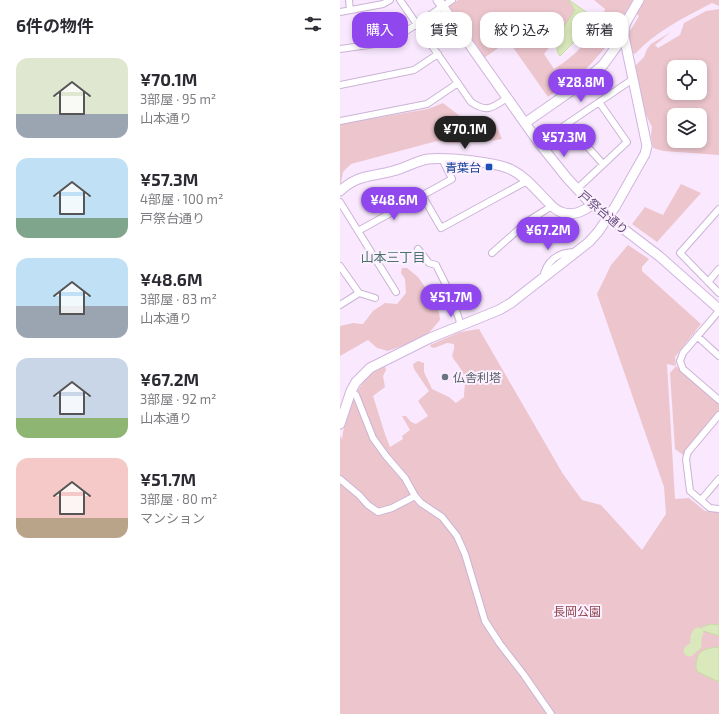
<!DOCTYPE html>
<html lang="ja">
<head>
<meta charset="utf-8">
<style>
  :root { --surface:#fff; --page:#f2f2f3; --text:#2b2b33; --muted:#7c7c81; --accent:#9047ee }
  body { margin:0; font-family:"Exo 2","Noto Sans JP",sans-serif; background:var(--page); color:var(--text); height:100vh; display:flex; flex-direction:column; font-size:15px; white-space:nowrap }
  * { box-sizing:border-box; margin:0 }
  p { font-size:13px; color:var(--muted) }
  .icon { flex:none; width:22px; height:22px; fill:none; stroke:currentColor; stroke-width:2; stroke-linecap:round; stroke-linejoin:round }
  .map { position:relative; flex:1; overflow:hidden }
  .details { display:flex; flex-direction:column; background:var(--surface); width:340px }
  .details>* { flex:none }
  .guide { position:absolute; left:12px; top:12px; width:307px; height:36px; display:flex; gap:8px }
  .buttons { position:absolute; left:327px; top:60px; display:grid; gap:8px }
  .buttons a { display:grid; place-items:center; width:40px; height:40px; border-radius:8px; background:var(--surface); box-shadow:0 2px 6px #0003; font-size:20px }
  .price { position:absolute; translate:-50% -34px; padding:0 9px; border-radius:14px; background:var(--accent); color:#fff; font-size:13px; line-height:26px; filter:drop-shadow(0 1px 2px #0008) }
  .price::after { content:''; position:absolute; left:50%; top:24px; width:12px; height:9px; margin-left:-6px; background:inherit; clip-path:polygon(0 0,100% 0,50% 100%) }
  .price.active { background:#222; color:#fff }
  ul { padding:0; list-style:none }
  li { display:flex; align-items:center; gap:12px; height:100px; padding:0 16px }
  li span { display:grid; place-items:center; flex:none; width:112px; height:80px; border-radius:12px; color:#555 }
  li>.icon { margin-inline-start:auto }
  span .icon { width:48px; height:48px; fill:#fffc; stroke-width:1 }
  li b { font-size:17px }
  h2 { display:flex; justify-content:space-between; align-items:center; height:48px; padding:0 16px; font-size:17px }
  .pill { padding:0 14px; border-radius:12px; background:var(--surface); box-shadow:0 2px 6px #0003; font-size:14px; line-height:36px }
  .pill.active { background:var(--accent); color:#fff }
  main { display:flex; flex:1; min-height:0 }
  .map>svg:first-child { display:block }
  .green { fill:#edc5cd; fill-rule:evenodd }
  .water { fill:#d9e9bb; stroke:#c6dca1 }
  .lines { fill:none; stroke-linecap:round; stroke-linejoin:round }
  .river { stroke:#d9e9bb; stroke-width:11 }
  .street-casing { stroke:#cab3d6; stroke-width:8 }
  .secondary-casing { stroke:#d0b4de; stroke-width:11 }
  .street { stroke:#fff; stroke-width:6 }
  .secondary { stroke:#fff; stroke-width:9 }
  .secondary-bridge-casing { stroke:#d0b4de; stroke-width:11; stroke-linecap:butt }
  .secondary-bridge { stroke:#fff; stroke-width:9 }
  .transit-dot { fill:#1a4fb4; stroke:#fcf0ff; stroke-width:1.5 }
  .worship-dot { fill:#6b7280; stroke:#fcf0ff; stroke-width:1.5 }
  .labels { text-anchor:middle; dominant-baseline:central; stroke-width:4; stroke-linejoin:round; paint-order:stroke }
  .transit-label { font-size:12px; fill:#164399; stroke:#fcf0ff; text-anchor:end }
  .street-label { font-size:12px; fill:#664a7b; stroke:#fcf0ff }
  .worship-label { font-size:12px; fill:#5b616d; stroke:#fcf0ff; text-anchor:start }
  .park-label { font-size:12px; fill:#8d464c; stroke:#fcf0ff }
  .neighbourhood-label { font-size:13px; fill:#4c736f; stroke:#fcf0ff }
</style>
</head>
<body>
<main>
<section class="details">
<h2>6件の物件<svg class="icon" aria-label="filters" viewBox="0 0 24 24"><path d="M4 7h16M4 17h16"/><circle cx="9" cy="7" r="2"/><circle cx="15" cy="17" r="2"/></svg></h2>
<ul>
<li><span style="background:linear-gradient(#dfe7d0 70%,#9aa5b1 0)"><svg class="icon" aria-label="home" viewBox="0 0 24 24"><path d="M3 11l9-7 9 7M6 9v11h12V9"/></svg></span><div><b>¥70.1M</b><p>3部屋 · 95 m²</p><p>山本通り</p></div></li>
<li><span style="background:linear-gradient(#bfe0f5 75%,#7fa58c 0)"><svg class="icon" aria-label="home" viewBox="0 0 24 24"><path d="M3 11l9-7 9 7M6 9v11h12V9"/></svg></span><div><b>¥57.3M</b><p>4部屋 · 100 m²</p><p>戸祭台通り</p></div></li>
<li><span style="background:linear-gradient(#bfe0f5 60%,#9aa5b1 0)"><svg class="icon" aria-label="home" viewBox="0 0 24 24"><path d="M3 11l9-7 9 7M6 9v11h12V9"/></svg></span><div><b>¥48.6M</b><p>3部屋 · 83 m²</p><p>山本通り</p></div></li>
<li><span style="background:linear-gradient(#c9d6e8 75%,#8fb573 0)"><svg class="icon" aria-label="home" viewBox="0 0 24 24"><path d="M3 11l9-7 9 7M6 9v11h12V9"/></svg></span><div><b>¥67.2M</b><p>3部屋 · 92 m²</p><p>山本通り</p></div></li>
<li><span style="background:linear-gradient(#f6c9c9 75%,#b9a48a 0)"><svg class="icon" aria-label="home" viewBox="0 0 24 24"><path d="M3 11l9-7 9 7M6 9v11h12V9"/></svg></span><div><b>¥51.7M</b><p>3部屋 · 80 m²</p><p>マンション</p></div></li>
</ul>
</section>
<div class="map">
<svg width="379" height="714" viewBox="0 0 379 714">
  <rect width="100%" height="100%" fill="#fae9fe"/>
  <path class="green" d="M 118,0 L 229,0 L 236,13 L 204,54 L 214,69 C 237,55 256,34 265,9 L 254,0 L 293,0 L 265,48 L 247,68 L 208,97 L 172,46 L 164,44 L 144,58 L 108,7 Z
    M 301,0 L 379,0 L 379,6 L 372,3 C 345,17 316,31 295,54 L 290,51 L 287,32 L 289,33 L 299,16 L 295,12 Z
    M 379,9 L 379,155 L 323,151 L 313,148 L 311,136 L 312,127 L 303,109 L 293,68 L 304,57 L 307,49 L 311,44 L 331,32 L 315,45 L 318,48 L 340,35 L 344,23 L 366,11 ZM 334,67 L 360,67 L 360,93 L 334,93 ZM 334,115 L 360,115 L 360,141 L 334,141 Z
    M 103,103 L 125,120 L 155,122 L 162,139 C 141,143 118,145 97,141 L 11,164 L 3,172 L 1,183 L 0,184 L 0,124 L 88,109 Z
    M 341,184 L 361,193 L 317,242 L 292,224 L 305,207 L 323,215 Z
    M 288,245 L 309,259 L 302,267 L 302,271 L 361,324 L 335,357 L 336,366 L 379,403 L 379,413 L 343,455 L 335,449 L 330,373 L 336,366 L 327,364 L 335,499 L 349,498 L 365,511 L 379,512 L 379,714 L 0,714 L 0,436 L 2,439 C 3,429 6,421 9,411 C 16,392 24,374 45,366 L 46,370 L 43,376 L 45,387 L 33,396 L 45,434 L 50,447 L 63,439 L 62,436 L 70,430 L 62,416 L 66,416 L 71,422 L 76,424 L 88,416 L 78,401 L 89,391 L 74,369 L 73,364 L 78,361 L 84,363 L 84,372 L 92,389 L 109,397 L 116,403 L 124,397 C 124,391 125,387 125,381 C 125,371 116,364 112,356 L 114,349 L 114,344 L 107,343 L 94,348 L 91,347 L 90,345 L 120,332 L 139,329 L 223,474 L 242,500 L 261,505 L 302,550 L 326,514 L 324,487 L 257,294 L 271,265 Z
    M 62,268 L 67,268 L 78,277 L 85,287 L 89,297 L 99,312 L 100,320 L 88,334 L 73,342 L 48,351 L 37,348 L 28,340 L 0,356 L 0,326 L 13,323 L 23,324 L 33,311 L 45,303 L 57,304 L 66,293 L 65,279 L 61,273 Z"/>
  <path class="water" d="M 229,0 L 249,14 L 251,20 L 241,35 L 220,56 L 217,51 L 217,37 L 235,10 Z
    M 371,624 L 379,625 L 379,636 L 364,631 L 358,633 L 362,627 Z
    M 379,647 L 379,682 L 358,672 L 356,669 C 356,650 362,649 379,647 Z"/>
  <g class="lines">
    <path class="river" d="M 349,651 L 356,645 L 356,637 L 358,633"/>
    <g class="street-casing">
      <path id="street" d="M 9,0 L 10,10
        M 60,0 L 131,102 C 147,113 152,108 167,98
        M 0,12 L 43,4 L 50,0
        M 0,49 L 49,42 L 77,24 L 112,0
        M 0,85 L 74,70 L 98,54
        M 0,121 L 87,104 L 118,83
        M 227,124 L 263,164
        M 199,143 L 293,79
        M 237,189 L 287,142 L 259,102
        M 82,195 L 101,228 L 187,181
        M 0,202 L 56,292
        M 379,209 L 340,253 L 379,293
        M 18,231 L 112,179 L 102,159
        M 78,249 L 89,263 L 96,265 L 110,293 L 121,325
        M 152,253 L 188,221 L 212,206
        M 0,266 L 19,293 L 35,298
        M 203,278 C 206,261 218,252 235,252
        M 368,282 L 379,269
        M 0,305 L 19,293
        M 379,311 L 343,353 L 340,361 L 343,369 L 379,400
        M 357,336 L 379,356
        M 11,391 L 16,395 L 33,438 L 46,456 L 65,478 L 75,496 L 81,503 L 102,517 L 117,536 L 125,554 L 145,621 L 160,644 L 184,675 L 211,714
        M 379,415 L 348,452 L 346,459 L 350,491 L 370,508 L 379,509
        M 0,479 L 19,495 L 28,505 L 38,512 L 52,508 L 75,496
        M 361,500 L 379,479"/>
    </g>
    <g class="secondary-casing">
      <path id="secondary" d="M 98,0 L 199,143 L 227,178 L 252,205 L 319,256 L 379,309
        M 185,123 L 241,84 L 263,65 L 284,36 L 285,25 L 288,19 L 299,0
        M 0,191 C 18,174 32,177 53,171 C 65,168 76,161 88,159 C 106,157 157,162 172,170 C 186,177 196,190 207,201 C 211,205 215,210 221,212 C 233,217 243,211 252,205
        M 275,207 L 305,154 L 307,146 L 284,36
        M 0,424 L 11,391 L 16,382 L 30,368 L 90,338 L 159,310 L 171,303 L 249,242 L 258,232"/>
    </g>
    <use href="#street" class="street"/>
    <use href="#secondary" class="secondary"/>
    <g class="secondary-bridge-casing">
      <path id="secondary-bridge" d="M 258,232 L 275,207"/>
    </g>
    <use href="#secondary-bridge" class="secondary-bridge"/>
  </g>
  <rect class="transit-dot" x="145" y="163" width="8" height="8" rx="2"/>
  <circle class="worship-dot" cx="105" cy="377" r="4"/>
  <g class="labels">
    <g class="transit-label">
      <text x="141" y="167">青葉台</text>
    </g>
    <g class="street-label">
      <text transform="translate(264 212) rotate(40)">戸祭台通り</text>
    </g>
    <g class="worship-label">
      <text x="113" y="377">仏舎利塔</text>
    </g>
    <g class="park-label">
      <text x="237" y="611">長岡公園</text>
    </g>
    <g class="neighbourhood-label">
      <text x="53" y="257">山本三丁目</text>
    </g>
  </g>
</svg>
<div class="buttons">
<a><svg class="icon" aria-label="locate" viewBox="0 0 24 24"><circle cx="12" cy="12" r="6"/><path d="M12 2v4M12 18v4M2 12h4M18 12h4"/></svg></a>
<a><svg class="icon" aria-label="layers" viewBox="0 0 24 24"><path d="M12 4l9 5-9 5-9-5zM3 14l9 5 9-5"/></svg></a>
</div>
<b class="price" style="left:241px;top:103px">¥28.8M</b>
<b class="price active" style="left:125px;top:150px">¥70.1M</b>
<b class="price" style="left:224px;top:158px">¥57.3M</b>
<b class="price" style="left:54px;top:221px">¥48.6M</b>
<b class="price" style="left:208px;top:251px">¥67.2M</b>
<b class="price" style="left:111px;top:318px">¥51.7M</b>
<div class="guide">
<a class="pill active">購入</a>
<a class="pill">賃貸</a>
<a class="pill">絞り込み</a>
<a class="pill">新着</a>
</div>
</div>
</main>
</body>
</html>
